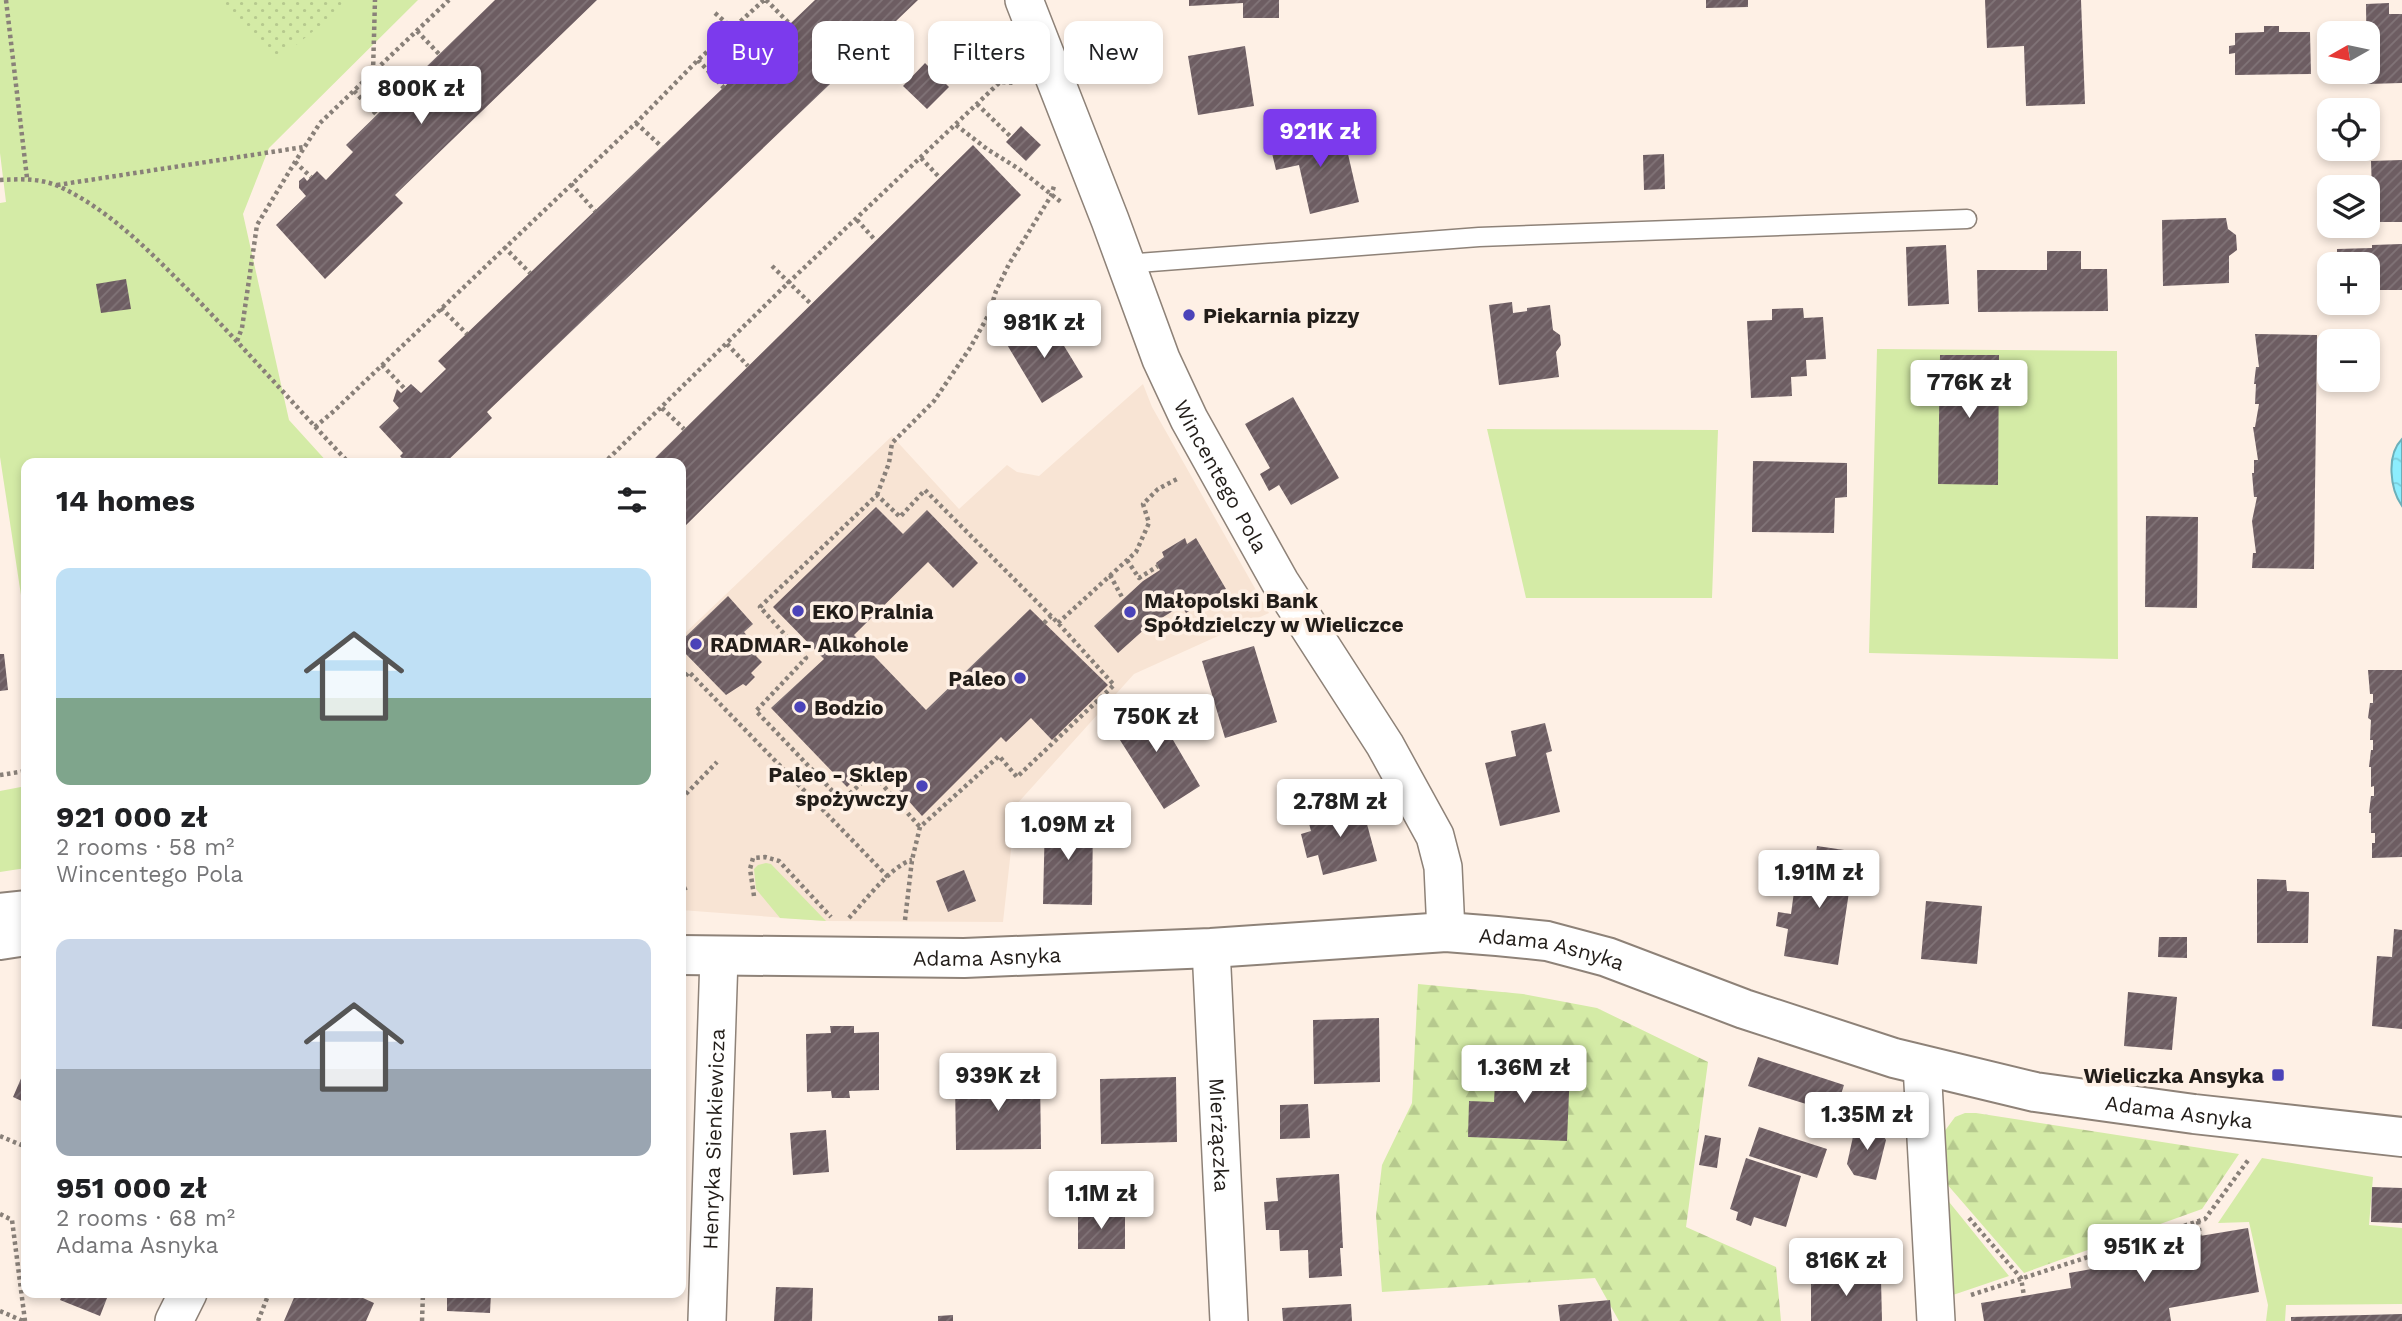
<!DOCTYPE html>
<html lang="en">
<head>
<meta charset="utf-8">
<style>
  :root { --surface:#fff; --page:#f6f6f6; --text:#202124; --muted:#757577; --accent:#7c3aed }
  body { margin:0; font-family:"Work Sans",sans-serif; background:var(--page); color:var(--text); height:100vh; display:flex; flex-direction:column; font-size:26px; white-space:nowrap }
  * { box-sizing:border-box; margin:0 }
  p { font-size:23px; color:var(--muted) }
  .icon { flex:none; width:38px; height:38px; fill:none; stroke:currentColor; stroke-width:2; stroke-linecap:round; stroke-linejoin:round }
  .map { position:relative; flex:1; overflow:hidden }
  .sheet { position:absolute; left:21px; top:458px; width:665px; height:840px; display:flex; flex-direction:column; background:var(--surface); border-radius:14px; box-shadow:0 4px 10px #0003 }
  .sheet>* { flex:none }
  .guide { position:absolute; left:707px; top:21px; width:665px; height:63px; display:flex; gap:14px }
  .needle { width:46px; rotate:261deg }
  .fabs { position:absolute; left:2317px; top:21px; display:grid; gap:14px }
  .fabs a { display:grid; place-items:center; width:63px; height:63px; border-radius:14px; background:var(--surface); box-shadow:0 4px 10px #0003; font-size:35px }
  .price { position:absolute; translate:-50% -60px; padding:0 16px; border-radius:7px; background:#fff; color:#222; font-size:23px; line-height:46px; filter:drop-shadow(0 2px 4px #0008) }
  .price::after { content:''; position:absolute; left:50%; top:42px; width:21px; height:16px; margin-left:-10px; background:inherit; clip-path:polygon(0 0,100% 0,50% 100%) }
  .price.selected { background:var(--accent); color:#fff }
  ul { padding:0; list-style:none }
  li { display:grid; align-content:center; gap:14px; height:371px; padding:0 35px }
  li span { display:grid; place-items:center; height:217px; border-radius:14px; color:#555 }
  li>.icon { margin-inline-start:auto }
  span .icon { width:126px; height:126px; fill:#fffc; stroke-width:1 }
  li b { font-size:30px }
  h2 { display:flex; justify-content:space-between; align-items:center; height:84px; padding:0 35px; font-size:30px }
  .pill { padding:0 24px; border-radius:14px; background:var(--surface); box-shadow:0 4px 10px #0003; font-size:24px; line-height:63px }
  .pill.selected { background:var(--accent); color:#fff }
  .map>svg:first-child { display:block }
  .built { fill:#f8e4d4 }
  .green { fill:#d4eba6 }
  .forest { fill:url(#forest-firs) }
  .park { fill:url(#park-dots) }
  .water { fill:url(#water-ripples); stroke:#6cafb9; stroke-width:2 }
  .building { fill:url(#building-hatch) }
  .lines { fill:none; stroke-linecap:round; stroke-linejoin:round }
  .service-casing { stroke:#8e8278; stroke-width:21 }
  .minor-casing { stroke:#8e8278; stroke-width:40 }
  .secondary-casing { stroke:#8e8278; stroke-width:42 }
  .path { stroke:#898079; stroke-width:4.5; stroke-dasharray:3.5 3.5; stroke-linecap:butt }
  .service { stroke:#fff; stroke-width:18 }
  .minor { stroke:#fff; stroke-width:37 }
  .secondary { stroke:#fff; stroke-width:38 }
  .poi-dot { fill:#4b43b9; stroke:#fef0e5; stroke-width:2.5 }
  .labels { text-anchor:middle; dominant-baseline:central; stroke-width:7; stroke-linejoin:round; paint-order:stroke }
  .poi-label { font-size:21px; font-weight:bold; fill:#221d19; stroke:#fef0e5; text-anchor:start }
  .street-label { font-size:21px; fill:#221d19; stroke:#fef0e5 }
</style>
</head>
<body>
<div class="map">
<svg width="2402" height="1321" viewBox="0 0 2402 1321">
  <defs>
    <pattern id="forest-firs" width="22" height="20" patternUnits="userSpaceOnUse" patternTransform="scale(1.75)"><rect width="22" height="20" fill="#d4eba6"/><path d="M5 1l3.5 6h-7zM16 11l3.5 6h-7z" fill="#b6c98e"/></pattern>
    <pattern id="park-dots" width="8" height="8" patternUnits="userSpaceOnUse" patternTransform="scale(1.75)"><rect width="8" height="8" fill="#d4eba6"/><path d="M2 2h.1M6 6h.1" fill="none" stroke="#b6c98e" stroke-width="1.8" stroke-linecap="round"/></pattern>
    <pattern id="water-ripples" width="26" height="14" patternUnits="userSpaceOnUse" patternTransform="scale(1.75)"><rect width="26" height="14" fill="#8cedfe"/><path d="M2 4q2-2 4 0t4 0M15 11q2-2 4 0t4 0" fill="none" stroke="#78cbd9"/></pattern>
    <pattern id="building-hatch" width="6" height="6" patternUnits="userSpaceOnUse" patternTransform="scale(1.75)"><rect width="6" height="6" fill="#6d5d62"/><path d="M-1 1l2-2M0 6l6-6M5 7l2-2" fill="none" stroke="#817478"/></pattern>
  </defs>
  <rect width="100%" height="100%" fill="#fef0e5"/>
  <path class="built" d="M 1143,384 L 1152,407 L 1269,613 L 1134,674 L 1016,805 L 1003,922 L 826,921 L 681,910 L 681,637 L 892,436 L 959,509 L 1007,465 L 1017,472 L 1039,476 Z"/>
  <path class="green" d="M 0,0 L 418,0 L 269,148 L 243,214 L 289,420 L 329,464 L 26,464 L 26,628 L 0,457 L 0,203 L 6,202 L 0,153 Z
    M 1877,349 L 2117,351 L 2118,659 L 1869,653 Z
    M 1487,429 L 1718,430 L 1712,598 L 1526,598 Z
    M 26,786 L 26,868 L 0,872 L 0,791 Z
    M 766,863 L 771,864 L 826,921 L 780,918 L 756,889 L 754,869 L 758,865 Z
    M 2262,1158 L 2373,1177 L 2369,1225 L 2402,1228 L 2402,1304 L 2286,1305 L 2285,1321 L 2266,1321 L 2268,1305 L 2249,1222 L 2218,1223 Z
    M 1937,1187 L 2009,1276 L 1947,1297 Z"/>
  <path class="forest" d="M 1418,984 L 1523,994 L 1597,1008 L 1708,1062 L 1686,1227 L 1776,1267 L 1781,1321 L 1619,1321 L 1595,1278 L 1382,1292 L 1376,1216 L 1382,1165 L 1412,1103 Z
    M 1965,1113 L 1976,1113 L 2239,1154 L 2202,1209 L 2024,1273 L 1946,1183 L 1944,1132 L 1955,1117 Z"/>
  <path class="park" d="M 214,0 L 352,0 L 275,62 Z"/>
  <path class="water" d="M 2402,439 L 2402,506 C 2390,489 2386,455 2402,439 Z"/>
  <path class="building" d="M 495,0 L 597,0 L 395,195 L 403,203 L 325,279 L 276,225 L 306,196 L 299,188 L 299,181 L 304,177 L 307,181 L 317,171 L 326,180 L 353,152 L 346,145 Z
    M 815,0 L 918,0 L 487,412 L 492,418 L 444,464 L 407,464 L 400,456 L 403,453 L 379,427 L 399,408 L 393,401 L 397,389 L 401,393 L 411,384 L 421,393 L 446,369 L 438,361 Z
    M 1189,0 L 1279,0 L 1279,18 L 1243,18 L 1243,3 L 1189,6 Z
    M 1706,0 L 1748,0 L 1748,7 L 1706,8 Z
    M 1985,0 L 2081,0 L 2085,104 L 2026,106 L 2024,46 L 1987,48 Z
    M 2389,3 L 2389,14 L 2402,14 L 2402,83 L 2367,84 L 2366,4 Z
    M 2264,26 L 2279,26 L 2279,32 L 2310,32 L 2311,74 L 2235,75 L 2235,53 L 2229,54 L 2229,46 L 2235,45 L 2235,33 L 2264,32 Z
    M 1245,46 L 1254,106 L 1198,115 L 1188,56 Z
    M 925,63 L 949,87 L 927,109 L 903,86 Z
    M 2362,99 L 2362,110 L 2341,110 L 2341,100 Z
    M 1021,126 L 1041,145 L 1026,161 L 1006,142 Z
    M 1342,128 L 1359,202 L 1310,214 L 1299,165 L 1276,170 L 1270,145 Z
    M 973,145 L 1021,195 L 681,530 L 681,464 L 649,464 Z
    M 1664,154 L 1665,189 L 1644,190 L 1643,155 Z
    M 2402,160 L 2402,222 L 2373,222 L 2371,161 Z
    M 2226,218 L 2228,229 L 2236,235 L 2237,250 L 2229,256 L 2229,283 L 2163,286 L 2162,220 Z
    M 2402,244 L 2402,290 L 2373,290 L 2373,286 L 2368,286 L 2368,264 L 2337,264 L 2337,249 L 2372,248 L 2372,245 Z
    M 1946,245 L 1949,304 L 1908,306 L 1906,247 Z
    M 2047,251 L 2081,251 L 2081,269 L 2107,269 L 2108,311 L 1978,312 L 1977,270 L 2047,270 Z
    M 126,279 L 131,309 L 101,313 L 96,284 Z
    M 1512,302 L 1513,313 L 1527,311 L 1527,308 L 1550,305 L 1553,330 L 1560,335 L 1561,345 L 1556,352 L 1559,377 L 1499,385 L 1489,305 Z
    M 1803,308 L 1804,318 L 1823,317 L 1826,359 L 1806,360 L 1807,376 L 1791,377 L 1792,396 L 1751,398 L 1747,321 L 1772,320 L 1772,309 Z
    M 1047,318 L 1083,377 L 1042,403 L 1006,343 Z
    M 2255,334 L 2317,335 L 2314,569 L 2252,568 L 2253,553 L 2256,553 L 2252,521 L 2257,497 L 2254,497 L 2252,473 L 2254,473 L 2254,460 L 2258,460 L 2253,427 L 2255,427 L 2259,404 L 2255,404 L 2256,384 L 2254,384 L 2256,367 L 2259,367 Z
    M 1940,355 L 1999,355 L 1998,485 L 1938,484 Z
    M 1293,397 L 1339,478 L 1291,505 L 1279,485 L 1269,491 L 1260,474 L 1270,468 L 1245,424 Z
    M 1753,461 L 1847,463 L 1847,497 L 1835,498 L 1834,533 L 1752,532 Z
    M 876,507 L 903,534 L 927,510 L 978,563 L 953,588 L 928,562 L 854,635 L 926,710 L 1030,609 L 1108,685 L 1052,740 L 1031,718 L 1006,742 L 1001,737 L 922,816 L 873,761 L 847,787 L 771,708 L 824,659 L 773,607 Z
    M 2146,516 L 2198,517 L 2197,608 L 2145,607 Z
    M 1185,538 L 1187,544 L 1196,538 L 1226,589 L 1186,613 L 1181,606 L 1147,627 L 1118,653 L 1094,626 L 1143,581 L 1160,570 L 1156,563 L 1164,557 L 1162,552 Z
    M 728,596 L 753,624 L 744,632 L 760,651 L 756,656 L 762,662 L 751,673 L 755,677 L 746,686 L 743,684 L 726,695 L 681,649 L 681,641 Z
    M 1254,646 L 1277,722 L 1225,738 L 1202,661 Z
    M 0,654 L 4,654 L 8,690 L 0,691 Z
    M 2368,670 L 2402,670 L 2402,857 L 2372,858 L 2372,843 L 2375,843 L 2375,833 L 2371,833 L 2371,813 L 2369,813 L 2371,796 L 2374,796 L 2374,786 L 2371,787 L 2371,767 L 2369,767 L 2371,750 L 2373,750 L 2373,740 L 2370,740 L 2371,720 L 2368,718 L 2370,703 L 2373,703 L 2373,694 L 2370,694 Z
    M 1149,699 L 1200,786 L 1164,809 L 1111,726 Z
    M 1545,723 L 1552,751 L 1546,753 L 1560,812 L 1500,826 L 1485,763 L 1516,756 L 1511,731 Z
    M 1361,802 L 1377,861 L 1323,875 L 1318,855 L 1307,858 L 1301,834 L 1311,831 L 1307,816 Z
    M 1045,819 L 1093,820 L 1092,905 L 1043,904 Z
    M 1817,846 L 1851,851 L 1845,892 L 1849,892 L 1838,965 L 1784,956 L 1788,929 L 1776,926 L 1778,912 L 1791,914 L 1795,884 L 1811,887 Z
    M 964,870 L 976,901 L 948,912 L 936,881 Z
    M 2257,879 L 2286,880 L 2287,891 L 2309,892 L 2308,943 L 2257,943 Z
    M 1926,901 L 1982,906 L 1977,964 L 1921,959 Z
    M 2394,929 L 2402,930 L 2402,1029 L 2372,1026 L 2377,956 L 2392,957 Z
    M 2159,937 L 2187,937 L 2187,958 L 2158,957 Z
    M 2128,992 L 2177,997 L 2172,1050 L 2124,1046 Z
    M 1379,1018 L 1380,1082 L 1314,1084 L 1313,1020 Z
    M 830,1026 L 854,1026 L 854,1033 L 879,1032 L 879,1090 L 849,1091 L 850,1098 L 832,1098 L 831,1091 L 807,1092 L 806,1034 L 831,1033 Z
    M 1758,1057 L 1844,1085 L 1835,1113 L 1748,1086 Z
    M 1496,1065 L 1570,1068 L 1567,1141 L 1468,1137 L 1469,1101 L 1494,1102 Z
    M 26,1067 L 26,1103 L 13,1097 Z
    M 997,1069 L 1003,1070 L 1012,1078 L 1040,1077 L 1041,1149 L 956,1150 L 955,1079 L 984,1078 L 992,1071 Z
    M 1176,1077 L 1177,1142 L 1101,1144 L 1100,1079 Z
    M 1308,1104 L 1310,1138 L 1280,1139 L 1280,1105 Z
    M 1865,1125 L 1879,1128 L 1886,1140 L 1876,1180 L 1854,1175 L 1847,1164 L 1854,1132 Z
    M 1759,1127 L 1827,1149 L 1817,1178 L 1749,1156 Z
    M 826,1130 L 829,1172 L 793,1175 L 790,1133 Z
    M 1705,1135 L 1721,1138 L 1717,1168 L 1699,1165 Z
    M 1746,1158 L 1801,1176 L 1786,1227 L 1754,1217 L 1751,1226 L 1736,1220 L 1738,1212 L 1730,1209 Z
    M 1339,1174 L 1343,1248 L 1340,1248 L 1342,1276 L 1309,1278 L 1308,1250 L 1280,1251 L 1279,1230 L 1266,1230 L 1264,1202 L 1278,1201 L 1276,1178 Z
    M 2372,1187 L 2402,1188 L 2402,1223 L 2371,1222 Z
    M 1078,1213 L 1125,1214 L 1125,1249 L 1078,1249 Z
    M 2248,1228 L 2259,1292 L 2169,1308 L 2171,1321 L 1984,1321 L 1981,1303 L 2071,1288 L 2069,1273 L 2160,1257 L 2158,1243 Z
    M 1835,1270 L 1858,1270 L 1857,1279 L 1881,1279 L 1882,1321 L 1811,1321 L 1811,1279 L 1835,1279 Z
    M 776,1287 L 813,1288 L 812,1321 L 774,1321 Z
    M 50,1293 L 109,1293 L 100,1316 L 60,1300 L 61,1298 Z
    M 296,1293 L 352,1293 L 374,1303 L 366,1321 L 284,1321 Z
    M 447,1293 L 491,1293 L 490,1313 L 447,1311 Z
    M 1610,1300 L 1612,1321 L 1560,1321 L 1558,1305 Z
    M 1351,1304 L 1352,1321 L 1283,1321 L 1282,1308 Z
    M 2402,1314 L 2402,1321 L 2291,1321 L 2291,1317 Z
    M 953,1315 L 953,1321 L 938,1321 L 938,1316 Z"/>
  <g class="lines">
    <g class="service-casing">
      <path id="service" d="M 1125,264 L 1479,237 L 1967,219"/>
    </g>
    <g class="minor-casing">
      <g id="minor">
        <path id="s1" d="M 1024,0 L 1110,220 L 1161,359 L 1189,419 L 1280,582 L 1385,745 L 1435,836 L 1443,867 L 1446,932"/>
        <path id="s2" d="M 1211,948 L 1229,1321"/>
        <path d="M 1922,1065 L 1936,1321"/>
        <path d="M 174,1321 L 188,1293"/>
        <path id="s3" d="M 707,1321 L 719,957"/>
      </g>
    </g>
    <g class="secondary-casing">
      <g id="secondary">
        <path d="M 0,913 L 26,910"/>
        <path d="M 0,940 L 26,936"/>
        <path id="s4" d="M 681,955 L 964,958 L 1211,948 L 1446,932 L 1497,936 L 1547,941 L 1607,957 L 1744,1009 L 1894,1058 L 2035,1092 L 2194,1114 L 2402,1137"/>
      </g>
    </g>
    <path class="path" d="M 6,0 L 27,178
      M 766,0 L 790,24
      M 715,13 L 732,28
      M 417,31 L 439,54
      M 698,60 L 724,88
      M 373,72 L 375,0
      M 354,91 L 377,115
      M 977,104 L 1011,137
      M 636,123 L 662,147
      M 956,125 L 987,149 L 1019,169 L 1061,202
      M 921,158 L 940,178
      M 295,162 L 311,177
      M 0,180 C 20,179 39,178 58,186 C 111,210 153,255 194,296 C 247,351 297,408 350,464
      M 571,184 L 595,211
      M 57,185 L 304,147
      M 857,220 L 876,241
      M 504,247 L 530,273
      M 772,266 L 811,304
      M 441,308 L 467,334
      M 237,341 L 242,328 L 257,225 L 295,162 L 320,123 L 449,0
      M 727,344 L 748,366
      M 382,365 L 405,389
      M 662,408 L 684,429
      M 315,427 L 334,411 L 636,123 L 698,60 L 764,0
      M 603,464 L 788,283 L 1000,82 L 1016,83
      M 877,495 L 889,463 L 892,443 L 934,401 L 970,348 L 989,314 L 996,291 L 1009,264 L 1051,196 L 1054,186
      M 1127,560 L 1139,578 L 1158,566
      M 1110,575 L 1123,599
      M 1044,623 L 1051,616
      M 1058,623 L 1136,552 L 1149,523 L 1143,504 L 1158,489 L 1179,478
      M 681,681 L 689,672 L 888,877
      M 0,775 L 26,771
      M 681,799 L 717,762
      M 681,881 L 687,893
      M 754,896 L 750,869 L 753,858 L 765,857 L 779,861 L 831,917
      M 849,918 C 864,902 892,865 912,860
      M 905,920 L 912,860 L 920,827 L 999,756 L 1017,777 L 1114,685 L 1058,623 L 925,490 L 900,517 L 877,495 L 760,607 L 806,658 L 756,711 L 842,801 L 872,773 L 920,827
      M 0,1136 L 26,1147
      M 0,1214 L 12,1220 L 25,1321
      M 1969,1218 L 2021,1278 L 2024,1296
      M 2198,1221 L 2200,1236
      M 2108,1249 L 2111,1266
      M 1971,1295 L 2205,1219 L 2249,1159
      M 0,1311 L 23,1321
      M 258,1321 L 269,1293
      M 422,1321 L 423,1293"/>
    <use href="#service" class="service"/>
    <use href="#minor" class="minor"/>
    <use href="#secondary" class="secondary"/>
  </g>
  <g class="poi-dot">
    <circle cx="1189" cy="315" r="7"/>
    <circle cx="798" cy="611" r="7"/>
    <circle cx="1130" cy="612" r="7"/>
    <circle cx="696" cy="644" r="7"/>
    <circle cx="1020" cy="678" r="7"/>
    <circle cx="800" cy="707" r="7"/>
    <circle cx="922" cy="786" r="7"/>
    <rect x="2271" y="1068" width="14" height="14" rx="3.5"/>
  </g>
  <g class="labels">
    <g class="poi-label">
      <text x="1203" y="315">Piekarnia pizzy</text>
      <text x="1144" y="600">Małopolski Bank<tspan x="1144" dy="24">Spółdzielczy w Wieliczce</tspan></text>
      <text x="812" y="611">EKO Pralnia</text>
      <text x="710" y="644">RADMAR- Alkohole</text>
      <text x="1006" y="678" text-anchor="end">Paleo</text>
      <text x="814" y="707">Bodzio</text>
      <text x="908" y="774" text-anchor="end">Paleo - Sklep<tspan x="908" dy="24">spożywczy</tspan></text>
      <text x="2264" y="1075" text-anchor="end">Wieliczka Ansyka</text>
    </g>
    <g class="street-label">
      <text stroke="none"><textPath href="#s1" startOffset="516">Wincentego Pola</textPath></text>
      <text stroke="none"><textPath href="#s4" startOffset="873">Adama Asnyka</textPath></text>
      <text stroke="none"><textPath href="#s4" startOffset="306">Adama Asnyka</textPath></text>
      <text stroke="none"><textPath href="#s4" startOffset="1524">Adama Asnyka</textPath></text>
      <text stroke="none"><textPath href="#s2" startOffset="187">Mierżączka</textPath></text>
      <text stroke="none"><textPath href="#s3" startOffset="182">Henryka Sienkiewicza</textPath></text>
    </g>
  </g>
</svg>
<div class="fabs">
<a><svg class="needle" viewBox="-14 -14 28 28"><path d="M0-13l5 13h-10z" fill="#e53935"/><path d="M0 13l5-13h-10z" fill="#757577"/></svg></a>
<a><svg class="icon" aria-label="locate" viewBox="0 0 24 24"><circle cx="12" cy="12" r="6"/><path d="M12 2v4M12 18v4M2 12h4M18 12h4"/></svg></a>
<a><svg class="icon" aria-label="layers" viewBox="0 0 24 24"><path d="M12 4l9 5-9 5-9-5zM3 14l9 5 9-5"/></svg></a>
<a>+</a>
<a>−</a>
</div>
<b class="price" style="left:421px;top:126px">800K zł</b>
<b class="price selected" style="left:1320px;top:169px">921K zł</b>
<b class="price" style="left:1044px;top:360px">981K zł</b>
<b class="price" style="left:1969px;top:420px">776K zł</b>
<b class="price" style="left:1156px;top:754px">750K zł</b>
<b class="price" style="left:1340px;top:839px">2.78M zł</b>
<b class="price" style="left:1068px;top:862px">1.09M zł</b>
<b class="price" style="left:1819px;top:910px">1.91M zł</b>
<b class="price" style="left:1524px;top:1105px">1.36M zł</b>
<b class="price" style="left:998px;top:1113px">939K zł</b>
<b class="price" style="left:1867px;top:1152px">1.35M zł</b>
<b class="price" style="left:1101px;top:1231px">1.1M zł</b>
<b class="price" style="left:2144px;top:1284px">951K zł</b>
<b class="price" style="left:1846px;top:1298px">816K zł</b>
<div class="guide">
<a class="pill selected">Buy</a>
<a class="pill">Rent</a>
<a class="pill">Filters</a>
<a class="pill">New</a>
</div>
<section class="sheet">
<h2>14 homes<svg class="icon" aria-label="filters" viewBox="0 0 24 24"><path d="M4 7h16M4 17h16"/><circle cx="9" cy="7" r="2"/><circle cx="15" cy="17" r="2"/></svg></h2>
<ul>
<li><span style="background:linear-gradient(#bfe0f5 60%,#7fa58c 0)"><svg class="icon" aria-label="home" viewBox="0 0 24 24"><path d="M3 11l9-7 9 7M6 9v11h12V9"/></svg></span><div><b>921 000 zł</b><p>2 rooms · 58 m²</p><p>Wincentego Pola</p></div></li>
<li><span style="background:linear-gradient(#c9d6e8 60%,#9aa5b1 0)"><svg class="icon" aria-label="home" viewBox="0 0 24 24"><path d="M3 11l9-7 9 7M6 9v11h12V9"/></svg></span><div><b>951 000 zł</b><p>2 rooms · 68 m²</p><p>Adama Asnyka</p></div></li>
</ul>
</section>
</div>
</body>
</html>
